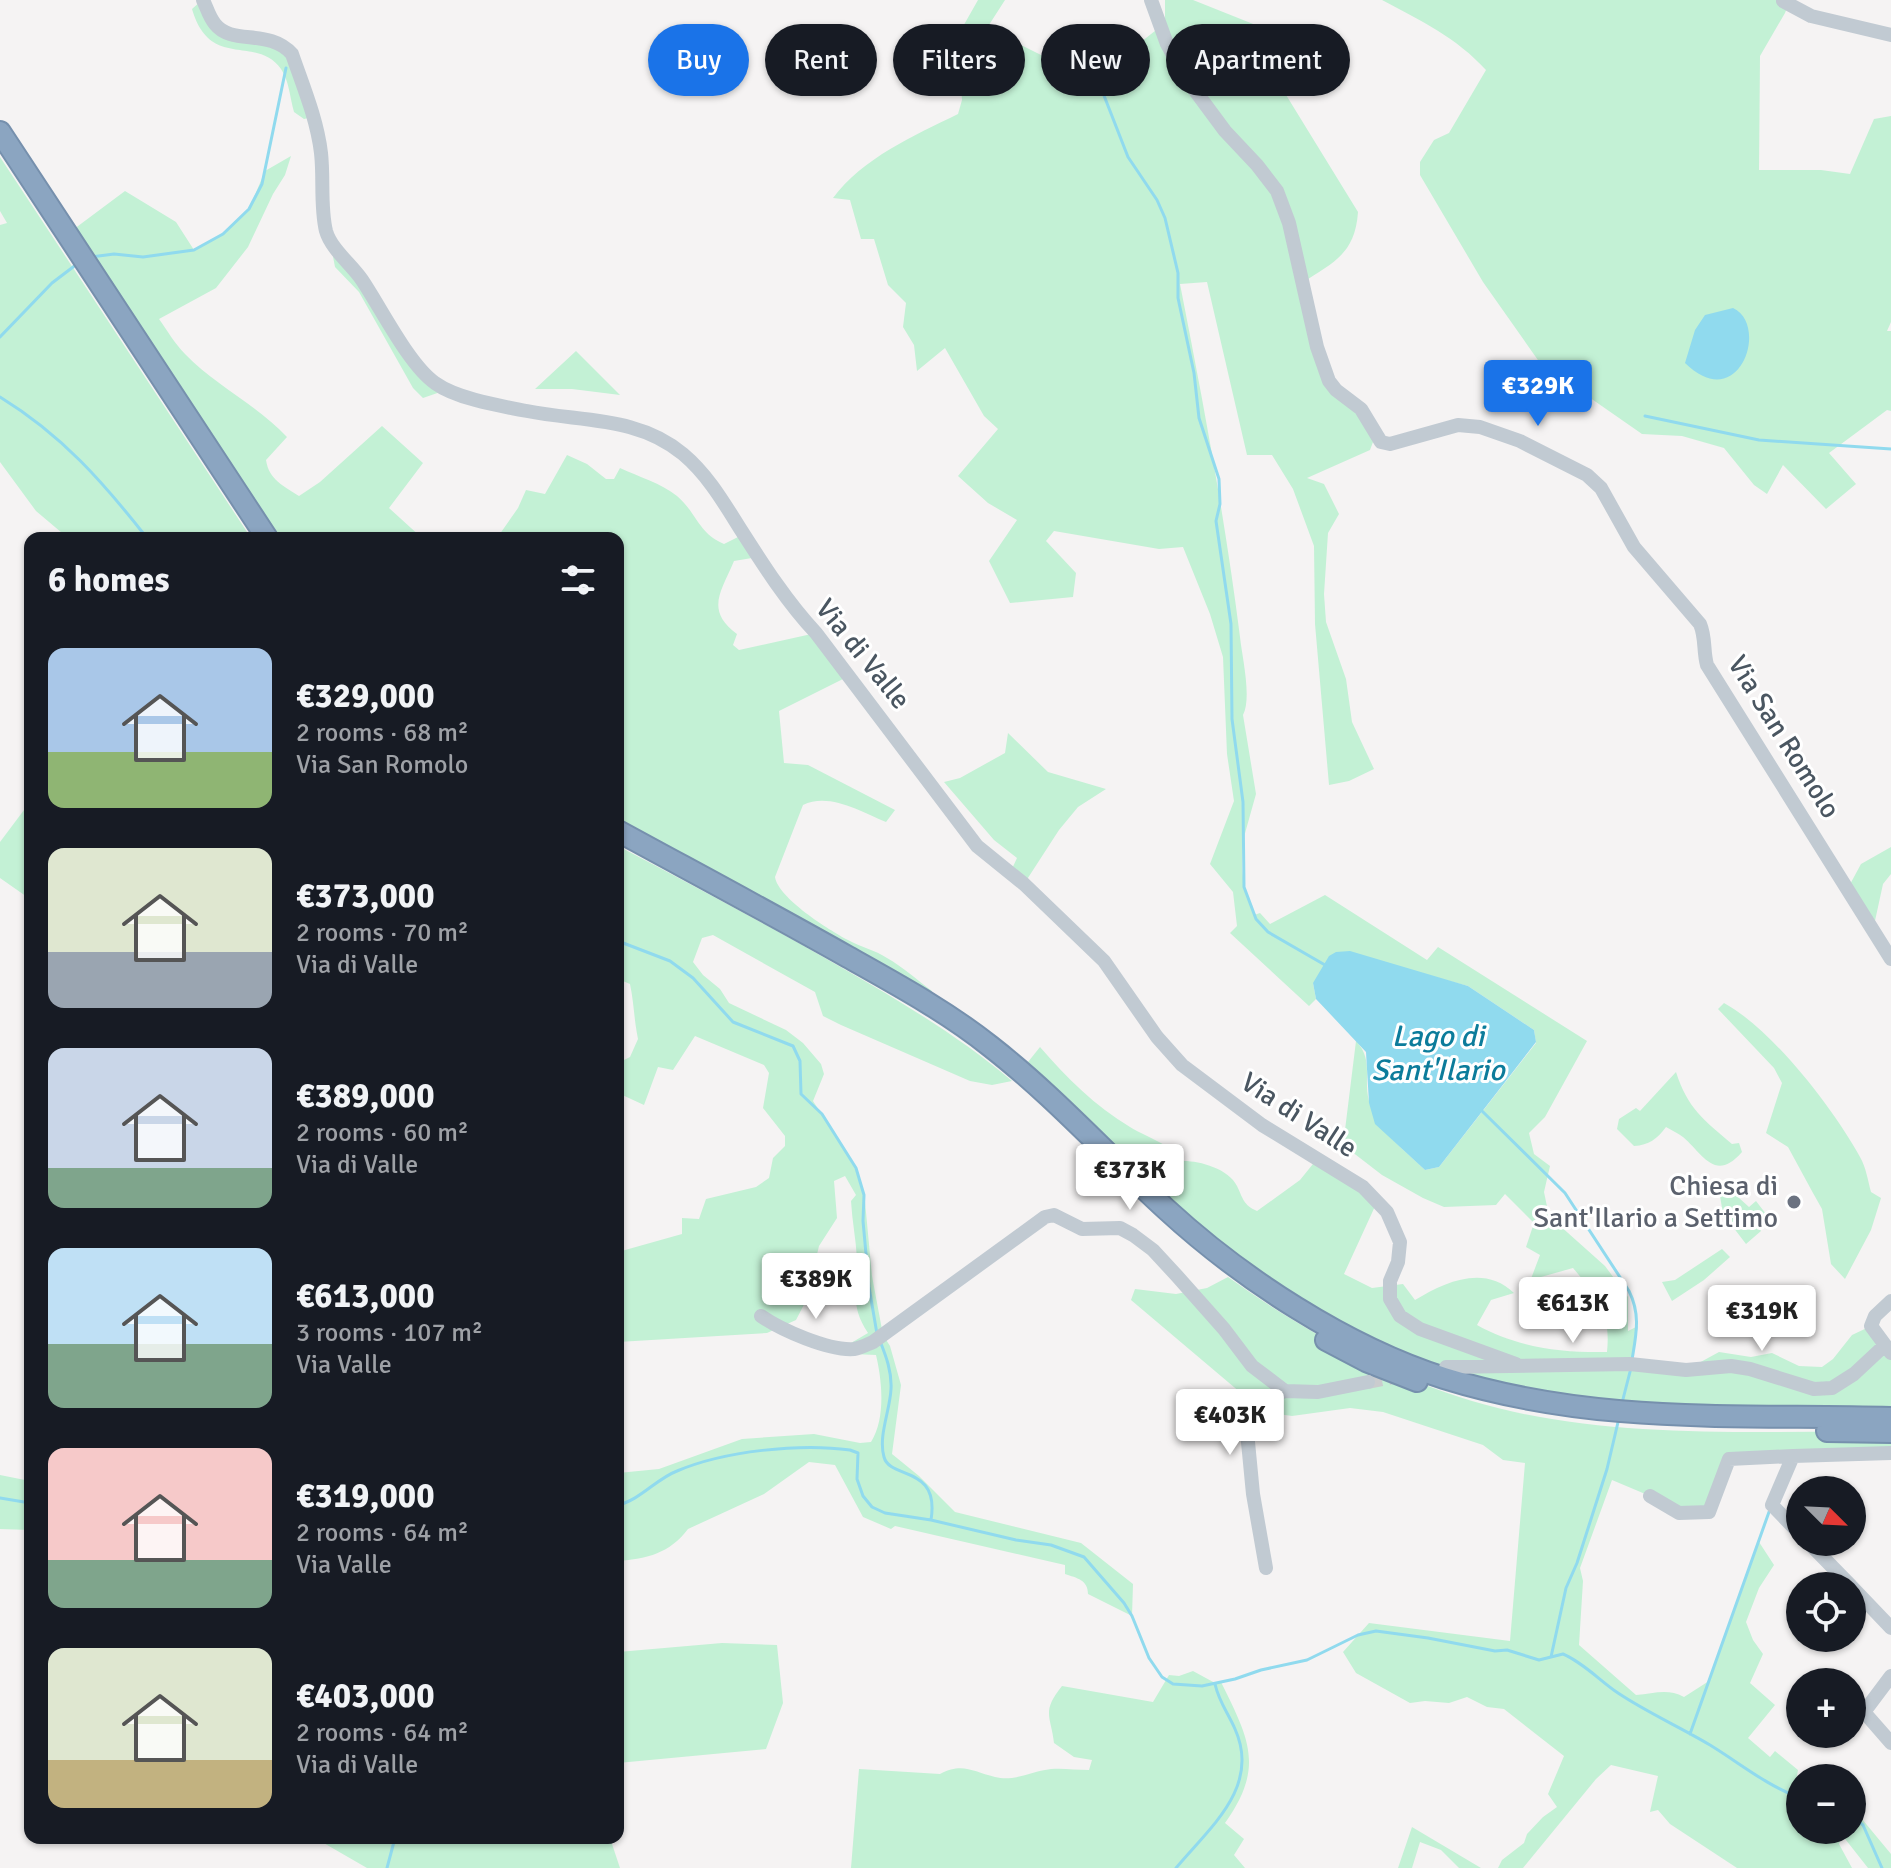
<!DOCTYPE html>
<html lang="en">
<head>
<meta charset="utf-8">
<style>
  :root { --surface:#171b24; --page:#242831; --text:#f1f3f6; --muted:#9ea1a6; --accent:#1a73e8 }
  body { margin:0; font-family:Signika,sans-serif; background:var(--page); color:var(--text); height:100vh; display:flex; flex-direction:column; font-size:30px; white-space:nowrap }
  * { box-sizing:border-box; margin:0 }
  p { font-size:26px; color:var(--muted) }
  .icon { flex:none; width:44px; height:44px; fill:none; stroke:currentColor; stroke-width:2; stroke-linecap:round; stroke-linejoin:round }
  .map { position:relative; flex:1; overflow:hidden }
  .side { position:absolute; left:24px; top:532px; width:600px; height:1312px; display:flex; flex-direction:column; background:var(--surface); border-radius:16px; box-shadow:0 2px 6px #0004 }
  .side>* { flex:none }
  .top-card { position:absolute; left:648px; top:24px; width:760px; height:72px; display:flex; gap:16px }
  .needle { width:52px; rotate:114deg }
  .buttons { position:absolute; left:1786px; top:1476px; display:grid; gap:16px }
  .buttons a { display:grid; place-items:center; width:80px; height:80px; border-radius:50%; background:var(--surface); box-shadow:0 2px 6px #0004; font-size:40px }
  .price { position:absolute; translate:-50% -68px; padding:0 18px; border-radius:8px; background:#fff; color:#222; font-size:26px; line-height:52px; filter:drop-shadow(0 2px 4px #0008) }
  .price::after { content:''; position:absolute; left:50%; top:48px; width:24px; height:18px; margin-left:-12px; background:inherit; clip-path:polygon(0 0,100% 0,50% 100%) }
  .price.on { background:var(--accent); color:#fff }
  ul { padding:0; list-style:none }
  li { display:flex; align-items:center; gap:24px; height:200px; padding:0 24px }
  li span { display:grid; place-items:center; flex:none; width:224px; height:160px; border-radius:16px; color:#555 }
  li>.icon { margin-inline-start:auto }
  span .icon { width:96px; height:96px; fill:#fffc; stroke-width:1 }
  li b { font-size:34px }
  h2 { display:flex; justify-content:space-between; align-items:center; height:96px; padding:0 24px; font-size:34px }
  .chip { padding:0 28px; border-radius:36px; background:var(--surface); box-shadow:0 2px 6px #0004; font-size:28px; line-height:72px }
  .chip.on { background:var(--accent); color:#fff }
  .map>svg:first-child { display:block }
  .green { fill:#c3f1d5 }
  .water { fill:#90daee }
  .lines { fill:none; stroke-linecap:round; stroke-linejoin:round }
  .stream { stroke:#90daee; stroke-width:3 }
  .minor-tunnel { stroke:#caccce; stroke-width:14; stroke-dasharray:14 7; stroke-linecap:butt }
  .highway-casing { stroke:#7690ad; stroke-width:24 }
  .minor { stroke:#c1cad2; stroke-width:14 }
  .highway { stroke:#8ba5c1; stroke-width:20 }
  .worship-dot { fill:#6b7280; stroke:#fff; stroke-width:3 }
  .labels { text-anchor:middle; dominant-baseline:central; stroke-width:6; stroke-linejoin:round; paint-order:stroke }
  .street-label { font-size:28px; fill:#4a5661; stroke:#fff }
  .worship-label { font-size:28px; fill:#5b616d; stroke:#fff; text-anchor:end }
  .water-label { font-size:30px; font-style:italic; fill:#0c7c9b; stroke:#fff }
</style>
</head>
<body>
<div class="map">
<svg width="1891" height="1868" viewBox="0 0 1891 1868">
  <rect width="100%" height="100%" fill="#f5f3f3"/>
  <path class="green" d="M 202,0 L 213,22 L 287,49 L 313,117 L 304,119 L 294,112 C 290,98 289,80 281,69 C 256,34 210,71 192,9 Z
    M 978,0 L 1005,0 L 987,28 L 1055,62 L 1092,72 L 1109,80 L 1119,69 L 1122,57 L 1165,23 L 1165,0 L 1193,0 L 1283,36 L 1254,60 L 1283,90 L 1358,212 C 1355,254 1334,262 1302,283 L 1329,381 L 1376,434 L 1370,450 L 1307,478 L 1324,484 L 1339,514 L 1328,533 L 1324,594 L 1326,622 L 1346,679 L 1352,722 L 1374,769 L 1349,781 L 1329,785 L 1315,624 L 1314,546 L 1293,489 L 1272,455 L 1247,455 L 1207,282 L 1180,284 C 1203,401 1225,518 1240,637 C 1242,657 1252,697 1243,715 L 1256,794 L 1242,844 L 1242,868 L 1244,887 L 1254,915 L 1260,913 L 1270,924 L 1325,895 L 1427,960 L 1438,947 L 1587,1041 L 1545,1117 L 1529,1133 L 1534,1154 L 1550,1166 L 1544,1192 L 1549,1216 L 1605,1266 L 1628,1297 L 1628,1331 L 1638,1326 L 1631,1364 L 1686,1370 L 1719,1352 L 1751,1357 L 1772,1353 L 1799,1366 L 1822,1367 L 1833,1359 L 1852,1335 L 1871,1326 L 1891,1353 L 1891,1418 L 1699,1416 L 1439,1376 L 1259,1283 L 1020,1072 L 1040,1047 C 1067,1078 1095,1106 1130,1127 C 1150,1139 1168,1143 1184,1161 C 1200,1161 1229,1169 1237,1186 C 1243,1198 1243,1205 1257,1211 L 1300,1180 L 1317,1159 L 1377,1202 L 1344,1274 L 1372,1288 L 1403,1284 L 1415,1300 C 1445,1282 1484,1264 1514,1293 L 1491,1300 L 1477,1325 C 1516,1347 1562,1353 1607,1352 C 1611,1312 1598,1298 1573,1268 L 1541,1277 L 1529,1284 L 1540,1255 L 1526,1247 L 1534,1223 L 1505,1194 L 1496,1205 L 1444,1207 L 1423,1198 L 1382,1175 L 1347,1148 L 1344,1138 L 1356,1041 C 1374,1060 1363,1078 1369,1101 C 1375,1129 1406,1151 1425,1170 L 1439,1167 L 1536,1043 L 1534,1030 L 1468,986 L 1404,969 L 1313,983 L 1316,999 L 1309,1006 L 1230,933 L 1237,926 L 1233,892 L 1210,864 L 1234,801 L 1227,754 L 1223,657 L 1210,614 L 1183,547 L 1159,549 L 1054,531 L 1046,541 L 1076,573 L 1073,597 L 1010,603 L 989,561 L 1017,520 L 988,503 L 958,476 L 998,429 L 984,416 L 945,348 L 917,371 L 914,345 L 903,327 L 906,303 L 888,285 L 874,239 L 861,239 L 850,200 L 833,198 C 863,158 913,136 958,114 L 962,100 L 957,37 Z
    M 1382,0 L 1790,0 L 1785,13 L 1760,56 L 1759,170 L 1821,170 L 1850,174 L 1874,119 L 1891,116 L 1891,322 L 1887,331 L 1891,331 L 1891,411 L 1887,410 L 1829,453 L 1856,484 L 1826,509 L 1783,465 L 1767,494 L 1754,485 L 1724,448 L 1682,436 L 1642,434 L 1540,363 L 1483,282 L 1420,175 L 1420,162 L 1434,140 L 1449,133 L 1486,70 C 1457,38 1420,20 1382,0 Z
    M 291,156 L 285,175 L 273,194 L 248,247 L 216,288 L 159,319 C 167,330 175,344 185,354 C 216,386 257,405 287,437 L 266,460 C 269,480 284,486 299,496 L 320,482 L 382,426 L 423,463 L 389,508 L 422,538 L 267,538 L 66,235 L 125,191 L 176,222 L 194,250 L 223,234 L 249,209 L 265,171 Z
    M 0,157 L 251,538 L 68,538 L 36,511 L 0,462 L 0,225 L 7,223 L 0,211 Z
    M 330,241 L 423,373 L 446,390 L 423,398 L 413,388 L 359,292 L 335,267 Z
    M 576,351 L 620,395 L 572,389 L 535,389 Z
    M 567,455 L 587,464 L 606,479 L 614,479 L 620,468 C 639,477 661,483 677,496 C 697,513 698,533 724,544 L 744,534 L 758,557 L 734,561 C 721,592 705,610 737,634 L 733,645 L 739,650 L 816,633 L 849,676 L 779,711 L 784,763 L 808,765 L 895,810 L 886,822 C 862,812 829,792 803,805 L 775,877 C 778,898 829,930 848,940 C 861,947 875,950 887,958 C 903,967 917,980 932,991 L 931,1005 L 618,831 L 618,538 L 497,538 L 518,508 L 526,490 L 545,494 Z
    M 1008,733 L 1048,772 L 1106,789 L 1078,807 L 1059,830 L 1024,884 L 1010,873 L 1017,858 L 994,840 L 944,782 L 960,778 L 1005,753 Z
    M 30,802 L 30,899 L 0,878 L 0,842 Z
    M 618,846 C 694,886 770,926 844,969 C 903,1003 960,1037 1012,1081 L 992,1085 L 970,1081 L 841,1025 L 823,1016 L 815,992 L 713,935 L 702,938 L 693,962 L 703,975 L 720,989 L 729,1003 L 786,1030 L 803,1043 L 821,1064 L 824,1074 L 813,1101 L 852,1161 L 864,1191 L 872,1276 L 883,1335 L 890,1346 L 901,1385 L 892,1454 L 919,1476 L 955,1512 L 1081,1543 L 1133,1584 L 1132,1616 L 1088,1594 C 1088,1580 1077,1578 1065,1574 L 1065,1565 L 895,1526 L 891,1529 L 863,1517 L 835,1465 L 809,1462 L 764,1494 L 688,1529 C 670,1553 647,1559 618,1561 L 618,1473 L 659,1469 L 742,1439 L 814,1434 L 860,1443 L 871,1442 C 886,1419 882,1380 876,1355 L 853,1354 L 851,1343 L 868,1333 C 849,1304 858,1291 857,1259 C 856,1240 852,1220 851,1201 L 856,1195 L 845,1176 L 834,1181 L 837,1218 L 819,1246 L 811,1280 L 811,1291 L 796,1320 L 767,1333 L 618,1342 L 618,1252 L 682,1234 L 682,1218 L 699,1219 L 706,1199 L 756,1187 L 769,1178 L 773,1158 L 785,1146 L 785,1136 L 763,1108 L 769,1073 L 764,1065 L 695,1036 L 673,1070 L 658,1067 L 644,1105 L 618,1093 L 618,1063 L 630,1057 L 638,1039 C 634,1020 634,1003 630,984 L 618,979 Z
    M 1891,847 L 1891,874 L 1883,884 L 1873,930 L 1848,888 L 1861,864 Z
    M 1724,1003 C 1772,1029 1833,1108 1860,1157 C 1866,1167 1868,1181 1871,1192 L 1881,1198 L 1871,1230 L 1845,1279 L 1831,1264 L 1822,1209 L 1813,1193 L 1788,1147 L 1766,1133 L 1782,1083 L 1774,1068 L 1718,1009 Z
    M 1676,1072 C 1688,1109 1703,1119 1732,1144 L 1739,1143 L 1742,1152 C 1715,1183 1703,1154 1683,1137 C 1678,1133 1671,1130 1666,1127 C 1657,1139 1649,1145 1634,1146 L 1617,1129 L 1619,1119 L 1636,1108 L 1640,1111 Z
    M 1717,1178 L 1749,1207 L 1756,1201 L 1766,1214 L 1755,1222 L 1761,1231 L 1746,1244 L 1723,1214 Z
    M 1722,1249 L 1730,1257 L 1704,1280 L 1672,1301 L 1662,1282 L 1675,1280 Z
    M 1228,1277 C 1303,1331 1384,1374 1472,1401 C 1606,1441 1753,1430 1891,1432 L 1891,1453 L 1729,1459 L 1709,1512 L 1679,1513 L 1650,1496 L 1612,1480 L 1580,1568 L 1583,1581 L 1579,1645 L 1636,1695 C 1654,1694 1667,1688 1684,1697 L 1709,1681 L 1759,1542 L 1774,1565 L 1759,1588 L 1746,1622 L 1753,1640 L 1763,1654 L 1750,1683 L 1775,1705 L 1748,1738 L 1770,1757 L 1775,1751 L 1798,1770 L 1796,1781 L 1800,1782 L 1800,1830 L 1852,1830 L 1852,1807 L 1891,1854 L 1891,1868 L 1868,1868 L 1842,1835 L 1839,1844 L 1852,1868 L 1737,1868 L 1670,1824 L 1658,1810 L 1650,1812 L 1658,1776 L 1611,1765 L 1596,1779 L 1523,1868 L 1498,1868 L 1502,1860 L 1524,1843 L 1527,1834 L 1543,1817 L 1557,1807 L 1548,1794 L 1564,1756 L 1504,1709 L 1487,1707 L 1467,1697 L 1449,1703 L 1425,1701 L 1410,1703 L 1356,1673 L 1343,1652 L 1369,1623 L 1510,1641 L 1525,1463 L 1503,1460 L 1483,1445 L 1383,1412 L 1350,1408 L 1292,1416 L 1271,1413 L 1258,1426 L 1245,1411 L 1241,1393 L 1131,1300 L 1135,1289 L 1176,1294 L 1207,1288 Z
    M 0,1475 L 30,1481 L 30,1530 L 0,1529 Z
    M 722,1643 L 777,1645 L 783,1703 L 766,1749 L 618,1763 L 618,1652 Z
    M 1193,1671 L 1215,1683 L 1221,1682 C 1249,1739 1265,1767 1225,1823 L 1244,1839 L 1234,1855 L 1245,1868 L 851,1868 L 859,1769 L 940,1774 C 963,1762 973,1772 995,1777 C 1015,1782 1032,1771 1051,1769 C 1063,1768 1076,1770 1089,1770 L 1092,1760 L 1074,1757 L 1054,1743 C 1051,1716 1041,1712 1062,1686 L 1153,1702 L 1169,1675 L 1179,1676 Z
    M 1412,1827 L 1481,1868 L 1459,1868 L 1441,1850 L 1420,1842 L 1412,1868 L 1398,1868 Z
    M 315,1838 L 610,1838 L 620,1868 L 367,1868 Z"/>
  <path class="water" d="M 1733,308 C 1770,325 1739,416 1685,363 L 1695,330 L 1705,315 Z
    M 1350,951 L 1468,986 L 1534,1030 L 1536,1042 L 1439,1167 L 1425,1170 L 1375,1124 L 1369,1103 L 1366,1052 L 1316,999 L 1313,983 L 1329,956 L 1336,952 Z"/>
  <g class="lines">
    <path class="stream" d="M 1103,93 L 1128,157 L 1157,200 L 1165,218 L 1178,273 L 1178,298 L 1194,373 L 1199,418 L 1219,479 L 1220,504 L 1216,521 L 1231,624 L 1232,719 L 1243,802 L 1244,887 L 1256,919 L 1268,932 L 1325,965
      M 91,257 L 114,254 L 143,257 L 194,250 L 223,234 L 249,209 L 262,184 L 286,68
      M 0,337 L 52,283 L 77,264
      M 0,397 C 62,435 103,482 147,538
      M 1645,416 L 1759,440 L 1891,449
      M 618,941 L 670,961 L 693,978 L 733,1022 L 793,1046 L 800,1061 L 801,1094 L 822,1114 L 856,1168 L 864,1195 L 863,1221 L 869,1287 L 877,1334
      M 1480,1109 L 1565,1193 L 1629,1291 C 1641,1315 1636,1335 1632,1360
      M 880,1341 C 886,1356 892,1372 891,1389 C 890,1411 878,1436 884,1457 C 890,1480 940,1465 931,1520
      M 1622,1403 L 1631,1368
      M 0,1498 L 30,1503
      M 618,1505 C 640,1500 656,1479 677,1471 C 724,1451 800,1443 850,1450 L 858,1453 L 857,1479 L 863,1496 L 872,1507 L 885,1513 L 931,1520 L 1016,1540 L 1051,1545 L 1084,1557 L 1124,1603 L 1132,1616 L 1149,1658 L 1162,1677 L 1173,1684 L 1202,1686 L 1235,1679 L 1261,1670 L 1307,1660 L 1358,1635 L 1376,1631 L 1428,1638 L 1495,1651 L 1507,1650 L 1539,1660 L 1563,1654 C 1584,1663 1600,1681 1618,1693 C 1648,1713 1680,1727 1710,1745 C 1741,1764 1766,1785 1800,1798
      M 1551,1657 L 1566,1588 L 1577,1563 L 1607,1469 L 1619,1418
      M 1690,1734 L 1769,1512
      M 1852,1817 L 1863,1825 L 1882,1868
      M 387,1868 L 395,1838
      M 1176,1868 C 1210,1827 1261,1787 1235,1729 C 1228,1713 1219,1702 1215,1684"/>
    <path class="minor-tunnel" d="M 1368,1382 L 1403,1375"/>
    <g class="highway-casing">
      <path id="highway" d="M 0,132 L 267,538
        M 618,831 C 695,873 772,914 848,957 C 896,984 946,1011 990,1046 C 1053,1095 1107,1155 1166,1209 C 1241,1278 1346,1347 1444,1378 C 1595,1425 1736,1414 1891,1418
        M 1326,1340 L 1366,1361 L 1417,1381
        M 1827,1431 L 1891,1432"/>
    </g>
    <path class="minor" d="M 203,0 C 207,8 209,17 215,24 C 232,46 269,28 292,54 C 303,86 317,119 321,153 C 324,179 320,206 326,231 C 331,249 352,265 362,280 C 381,308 409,365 435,383 C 457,399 501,406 527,411 C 581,422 638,416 683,454 C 708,475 724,503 741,530 C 764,566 787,602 816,633 L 977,846 L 1024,884 L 1104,961 L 1157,1037 L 1182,1065 L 1262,1125 L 1363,1187 L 1387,1212 L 1400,1242 L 1398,1262 L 1390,1281 L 1390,1299 L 1400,1316 L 1420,1329 L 1516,1364
      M 1151,0 L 1167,44 L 1185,77 L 1225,131 L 1257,165 L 1277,191 L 1289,223 L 1317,347 L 1329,381 L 1336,390 L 1361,409 L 1381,442 L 1390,444 L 1458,425 L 1480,427 L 1520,441 L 1587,475 L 1601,488 L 1634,547 L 1700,624 C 1706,638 1703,651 1707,665 L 1891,959
      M 1783,1 L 1811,16 L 1891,35
      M 761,1316 C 781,1330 829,1351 854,1349 C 860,1348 866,1345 873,1342 L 1045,1217 L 1054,1215 L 1082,1229 L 1120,1228 L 1133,1235 L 1153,1250 L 1177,1276 L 1224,1329 L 1252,1366 L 1285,1391 L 1318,1392 L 1368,1382
      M 1891,1353 L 1871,1326 L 1875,1316 L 1891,1301
      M 1446,1367 L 1630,1364 L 1686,1370 L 1731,1366 L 1750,1369 L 1814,1389 L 1832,1388 L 1854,1374 L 1884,1346
      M 1650,1496 L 1679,1513 L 1709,1512 L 1729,1459 L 1793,1456
      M 1800,1534 L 1772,1505 L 1793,1456 L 1891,1453
      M 1808,1542 L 1851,1586
      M 1266,1568 L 1253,1494 L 1245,1411 L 1251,1404 L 1285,1391
      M 1852,1587 L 1891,1628
      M 1891,1676 L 1864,1712 L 1891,1743"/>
    <use href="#highway" class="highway"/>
  </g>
  <circle class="worship-dot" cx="1794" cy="1202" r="8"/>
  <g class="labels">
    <g class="street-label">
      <text transform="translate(863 654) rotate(51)">Via di Valle</text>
      <text transform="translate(1784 737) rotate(58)">Via San Romolo</text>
      <text transform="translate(1299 1115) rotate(33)">Via di Valle</text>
    </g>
    <g class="worship-label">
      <text x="1778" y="1186">Chiesa di<tspan x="1778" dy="32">Sant'Ilario a Settimo</tspan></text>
    </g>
    <g class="water-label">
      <text x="1438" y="1036">Lago di<tspan x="1438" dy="34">Sant'Ilario</tspan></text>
    </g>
  </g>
</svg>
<div class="buttons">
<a><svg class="needle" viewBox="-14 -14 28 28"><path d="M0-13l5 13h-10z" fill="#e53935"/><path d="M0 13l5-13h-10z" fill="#9ea1a6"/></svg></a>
<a><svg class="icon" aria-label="locate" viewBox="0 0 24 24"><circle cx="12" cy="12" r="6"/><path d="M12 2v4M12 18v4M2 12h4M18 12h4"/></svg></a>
<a>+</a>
<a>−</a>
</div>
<b class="price on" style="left:1538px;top:428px">€329K</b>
<b class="price" style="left:1130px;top:1212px">€373K</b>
<b class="price" style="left:816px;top:1321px">€389K</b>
<b class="price" style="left:1573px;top:1345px">€613K</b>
<b class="price" style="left:1762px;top:1353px">€319K</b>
<b class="price" style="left:1230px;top:1457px">€403K</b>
<div class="top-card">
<a class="chip on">Buy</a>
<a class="chip">Rent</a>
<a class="chip">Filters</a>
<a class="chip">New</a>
<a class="chip">Apartment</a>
</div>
<section class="side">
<h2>6 homes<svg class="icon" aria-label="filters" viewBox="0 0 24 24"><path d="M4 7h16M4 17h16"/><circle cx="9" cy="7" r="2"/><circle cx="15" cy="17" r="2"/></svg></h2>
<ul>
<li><span style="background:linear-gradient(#a9c7e8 65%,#8fb573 0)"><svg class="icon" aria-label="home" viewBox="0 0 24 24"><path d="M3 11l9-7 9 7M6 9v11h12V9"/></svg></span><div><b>€329,000</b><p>2 rooms · 68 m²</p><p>Via San Romolo</p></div></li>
<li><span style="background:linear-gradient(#dfe7d0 65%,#9aa5b1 0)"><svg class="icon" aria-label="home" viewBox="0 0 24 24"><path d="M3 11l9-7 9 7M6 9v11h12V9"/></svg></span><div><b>€373,000</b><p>2 rooms · 70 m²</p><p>Via di Valle</p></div></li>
<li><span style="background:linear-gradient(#c9d6e8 75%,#7fa58c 0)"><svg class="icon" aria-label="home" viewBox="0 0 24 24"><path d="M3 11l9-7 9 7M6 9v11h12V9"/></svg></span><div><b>€389,000</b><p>2 rooms · 60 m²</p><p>Via di Valle</p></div></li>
<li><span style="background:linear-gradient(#bfe0f5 60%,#7fa58c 0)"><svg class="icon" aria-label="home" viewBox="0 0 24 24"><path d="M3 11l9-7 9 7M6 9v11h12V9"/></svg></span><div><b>€613,000</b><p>3 rooms · 107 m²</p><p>Via Valle</p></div></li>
<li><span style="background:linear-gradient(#f6c9c9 70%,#7fa58c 0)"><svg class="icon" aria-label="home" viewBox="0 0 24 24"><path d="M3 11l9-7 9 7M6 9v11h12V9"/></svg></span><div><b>€319,000</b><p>2 rooms · 64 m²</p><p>Via Valle</p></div></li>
<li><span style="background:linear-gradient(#dfe7d0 70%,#c2b280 0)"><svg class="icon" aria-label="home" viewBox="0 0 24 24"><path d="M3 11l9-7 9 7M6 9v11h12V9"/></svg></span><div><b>€403,000</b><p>2 rooms · 64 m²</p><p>Via di Valle</p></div></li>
</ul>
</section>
</div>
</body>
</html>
